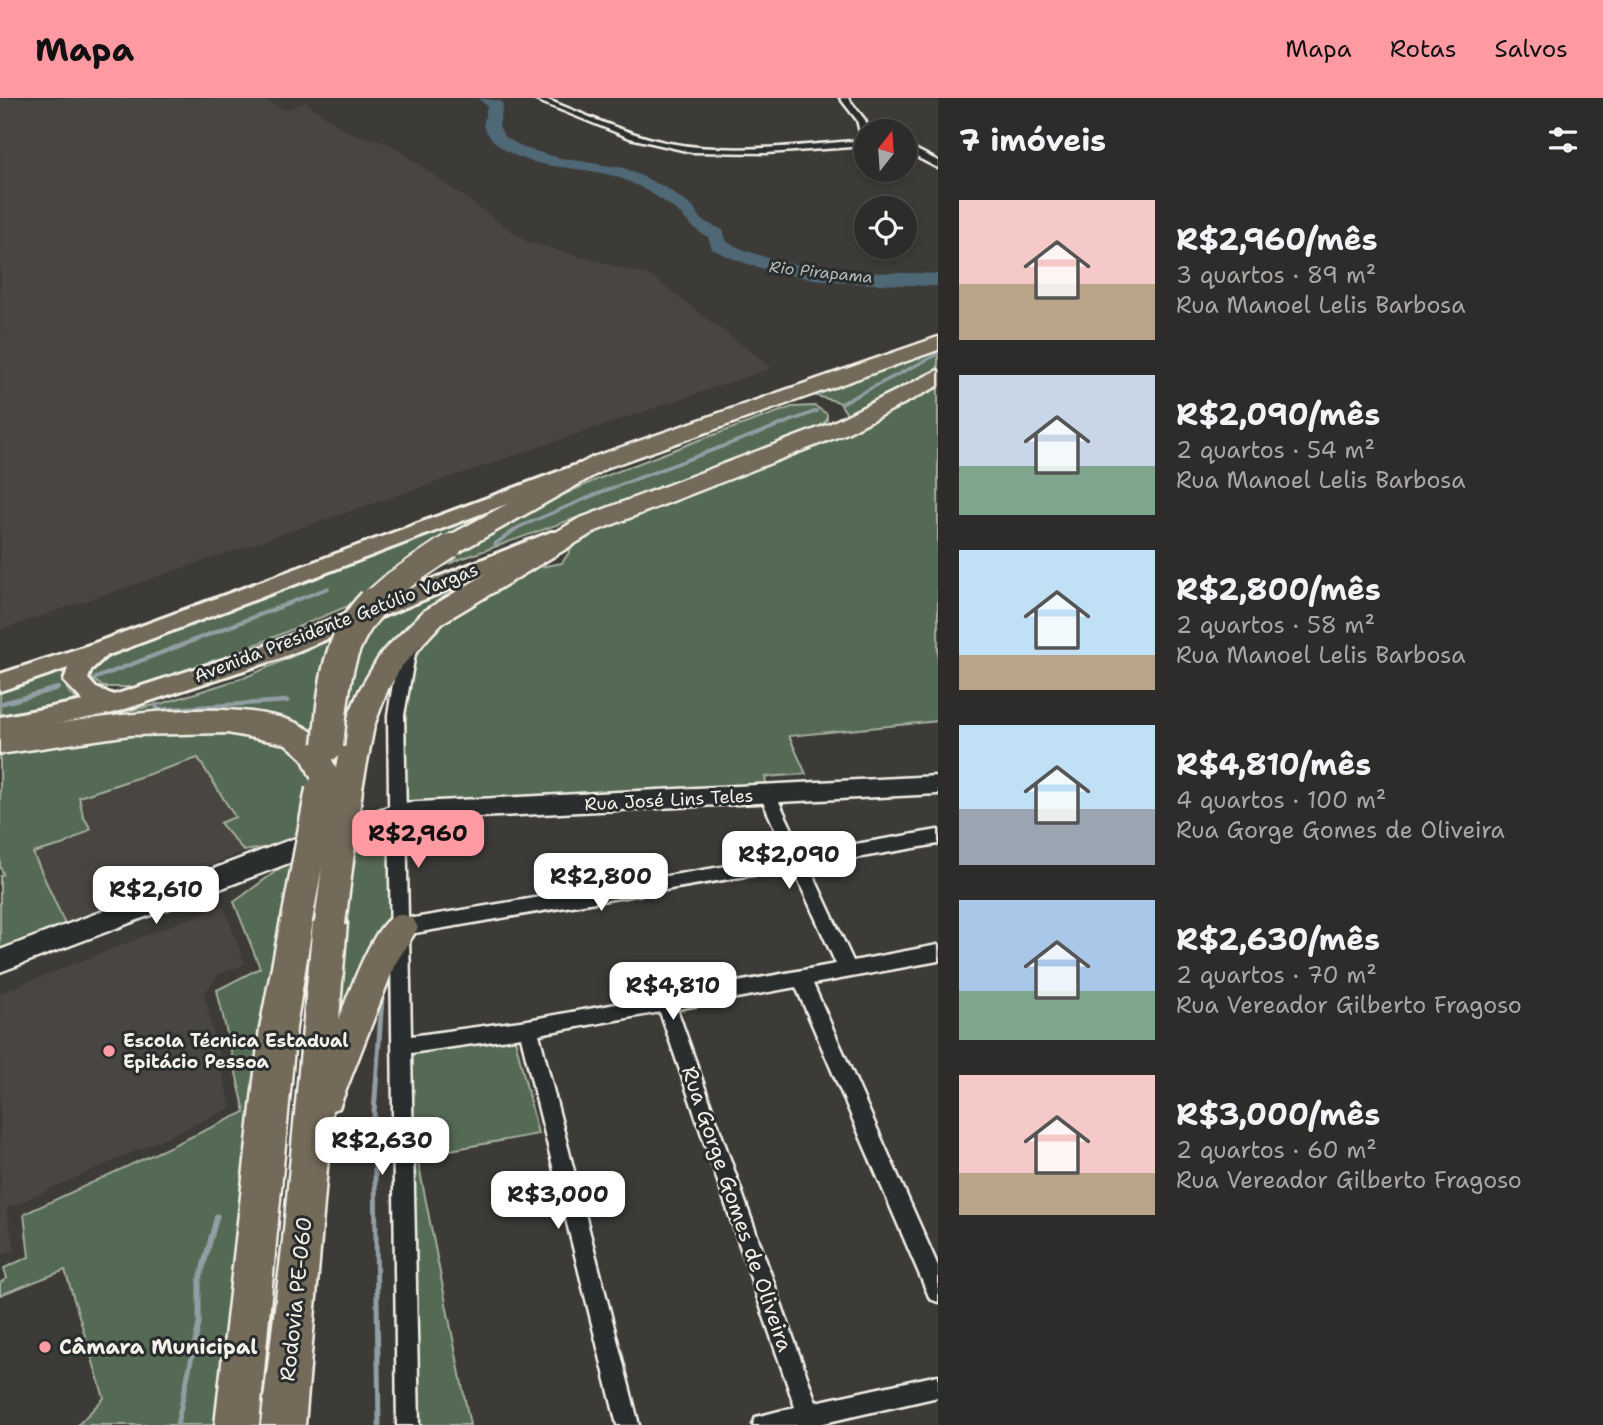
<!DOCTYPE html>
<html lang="pt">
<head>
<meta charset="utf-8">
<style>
  :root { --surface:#2e2c2a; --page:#363432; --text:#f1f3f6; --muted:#a7a7a8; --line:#494847; --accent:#ff9aa2 }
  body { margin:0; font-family:"Shantell Sans",sans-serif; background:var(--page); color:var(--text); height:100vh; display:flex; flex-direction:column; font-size:26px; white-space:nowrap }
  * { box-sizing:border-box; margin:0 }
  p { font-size:23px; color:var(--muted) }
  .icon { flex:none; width:38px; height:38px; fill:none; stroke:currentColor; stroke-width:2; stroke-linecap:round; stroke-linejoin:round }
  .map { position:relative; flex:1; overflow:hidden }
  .details { display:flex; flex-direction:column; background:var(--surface); width:665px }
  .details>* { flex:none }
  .needle { width:46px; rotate:17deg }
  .tools { position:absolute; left:854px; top:21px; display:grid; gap:14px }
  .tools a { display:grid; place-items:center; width:63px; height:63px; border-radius:50%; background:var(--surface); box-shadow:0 4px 10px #0003,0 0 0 2px var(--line); font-size:35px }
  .price { position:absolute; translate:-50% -60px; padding:0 16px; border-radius:14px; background:#fff; color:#222; font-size:23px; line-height:46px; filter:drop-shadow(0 2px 4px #0008) }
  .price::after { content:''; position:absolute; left:50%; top:42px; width:21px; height:16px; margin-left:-10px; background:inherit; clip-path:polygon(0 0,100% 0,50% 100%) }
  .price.on { background:var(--accent); color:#111 }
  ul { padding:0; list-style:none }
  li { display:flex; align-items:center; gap:21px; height:175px; padding:0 21px }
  li span { display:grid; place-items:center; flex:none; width:196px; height:140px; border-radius:0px; color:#555 }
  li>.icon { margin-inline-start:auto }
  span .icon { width:84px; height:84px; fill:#fffc; stroke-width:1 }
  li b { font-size:30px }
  h2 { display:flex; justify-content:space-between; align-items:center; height:84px; padding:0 21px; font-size:30px }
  header { display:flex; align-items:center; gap:42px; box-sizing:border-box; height:98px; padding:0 35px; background:var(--accent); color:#111 }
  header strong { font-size:33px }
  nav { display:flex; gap:38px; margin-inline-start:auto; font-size:24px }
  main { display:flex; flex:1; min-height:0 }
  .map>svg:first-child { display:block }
  .built { fill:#4a453f }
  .green { fill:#556a54; stroke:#a4ae9e; stroke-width:2 }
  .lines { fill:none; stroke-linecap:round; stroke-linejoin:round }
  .stream-far2 { stroke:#929ea3; stroke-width:3.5 }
  .stream-far1 { stroke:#929ea3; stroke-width:4.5 }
  .stream { stroke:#929ea3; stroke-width:5 }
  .river { fill:#506775; fill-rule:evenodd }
  .street-casing { stroke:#f4f1e8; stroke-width:5 }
  .secondary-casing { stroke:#f4f1e8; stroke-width:5 }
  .primary-casing { stroke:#f4f1e8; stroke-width:6 }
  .highway-casing { stroke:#f4f1e8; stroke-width:5 }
  .street { fill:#2a2d2e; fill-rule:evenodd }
  .secondary { fill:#2a2d2e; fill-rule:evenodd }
  .primary { fill:#736b5a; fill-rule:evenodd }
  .highway { fill:#736b5a; fill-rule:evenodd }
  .highway-bridge-far1-casing { stroke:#f4f1e8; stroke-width:28; stroke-linecap:butt }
  .highway-bridge-casing { stroke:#f4f1e8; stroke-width:35; stroke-linecap:butt }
  .highway-bridge-far1 { stroke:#736b5a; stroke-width:24 }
  .highway-bridge { stroke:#736b5a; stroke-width:30 }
  .poi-dot { fill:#ff9aa2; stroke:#2a2d2e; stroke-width:2.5 }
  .labels { text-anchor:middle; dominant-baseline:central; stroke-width:6; stroke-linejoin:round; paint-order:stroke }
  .far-water-label { font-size:16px; font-style:italic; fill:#b2baba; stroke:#2a2d2e }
  .street-label { font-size:18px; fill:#f4f1e8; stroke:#2a2d2e }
  .poi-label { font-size:18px; font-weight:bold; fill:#f4f1e8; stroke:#2a2d2e; text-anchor:start }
  .near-street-label { font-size:21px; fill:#f4f1e8; stroke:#2a2d2e }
  .near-poi-label { font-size:21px; font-weight:bold; fill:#f4f1e8; stroke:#2a2d2e; text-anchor:start }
</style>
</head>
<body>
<header>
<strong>Mapa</strong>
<nav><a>Mapa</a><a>Rotas</a><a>Salvos</a></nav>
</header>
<main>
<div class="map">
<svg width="938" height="1327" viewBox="0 0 938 1327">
  <rect width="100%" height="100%" fill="#3d3b38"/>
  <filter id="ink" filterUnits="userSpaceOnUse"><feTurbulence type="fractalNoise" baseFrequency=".0143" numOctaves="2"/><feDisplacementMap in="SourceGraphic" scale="14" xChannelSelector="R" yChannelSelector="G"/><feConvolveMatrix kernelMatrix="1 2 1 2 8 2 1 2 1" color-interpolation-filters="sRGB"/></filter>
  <g filter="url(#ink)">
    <path class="built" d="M 0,0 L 262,0 L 284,12 L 306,4 L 346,33 L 390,46 L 527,144 L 651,178 L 772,270 L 0,532 Z
      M 198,660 L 235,719 L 220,725 L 244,753 L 65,826 L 32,755 L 65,746 L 83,718 L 79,699 Z
      M 223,807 L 245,866 L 218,877 L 204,896 L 231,1010 L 6,1111 L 15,1152 L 0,1158 L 0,895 Z"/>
    <path class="green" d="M 938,253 L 938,271 L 847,316 L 839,304 L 813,297 Z
      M 928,284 L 938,290 L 938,623 L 789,638 L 806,676 L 765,679 L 768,697 L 399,714 L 401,617 L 414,563 L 392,561 L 506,475 L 562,465 L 587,427 Z
      M 815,308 L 827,316 L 827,322 L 817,331 L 781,347 L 458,462 L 214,564 L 133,589 L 103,589 L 90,579 L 99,564 L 114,557 L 369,458 L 501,411 L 528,413 L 598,381 L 694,344 L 792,309 Z
      M 503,465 C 447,505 381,539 353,604 C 339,636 336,675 330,709 L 330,681 L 344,577 L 313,645 L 295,631 L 57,628 L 164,605 L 246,579 Z
      M 70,565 C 61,585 64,595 83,605 L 0,621 L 0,590 Z
      M 223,625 L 327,659 L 311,742 L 244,753 L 220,725 L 235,719 L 198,660 L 79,699 L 83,718 L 91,731 L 65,746 L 33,755 L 65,826 L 0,852 L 0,778 L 3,776 L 0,769 L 0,645 Z
      M 395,721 L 394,811 L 340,935 L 349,760 L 355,731 Z
      M 291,762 L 306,767 L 242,1327 L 78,1327 L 104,1300 L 65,1172 L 0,1197 L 0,1185 L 7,1180 L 4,1170 L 29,1159 L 24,1116 L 245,1014 L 217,892 L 260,870 L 234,804 Z
      M 511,939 L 515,941 L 538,1036 L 417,1058 L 470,1327 L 413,1327 L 409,957 L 411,953 Z"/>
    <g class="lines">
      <path class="stream-far2" d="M 842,305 L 938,256
        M 495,446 L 519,429 L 604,393 L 817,313
        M 286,506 L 328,490"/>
      <path class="stream-far1" d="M 96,580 L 290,505
        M 0,606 L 58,590
        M 156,607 L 158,612 L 287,603"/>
      <path class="stream" d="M 177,1327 L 199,1226 L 199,1184 L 217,1118
        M 379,1327 L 374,1015 L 382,900"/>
      <path class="river" d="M 478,0 L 500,3 L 503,6 L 499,28 L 504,38 L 524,50 L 560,60 L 624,70 L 665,89 L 693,109 L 703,123 L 723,132 L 727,144 C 794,177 865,174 938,176 L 938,188 C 859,185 784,187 712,151 L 708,139 C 694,132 690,126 680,116 C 662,100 636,85 614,78 C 570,65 508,75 483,28 L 487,8 Z"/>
      <g class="street-casing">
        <path id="street" d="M 531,0 L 543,0 C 584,16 625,36 669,45 C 734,57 801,47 866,42 L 866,48 L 766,55 L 691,54 L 630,40 Z
          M 840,0 L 848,0 L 865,22 L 869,33 L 866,33 L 866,41 L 861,38 L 857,22 Z
          M 905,46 L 938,63 L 938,70 L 905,53 Z
          M 416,541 L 423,546 L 415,556 L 404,617 L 408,821 L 787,758 L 760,697 L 762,693 L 774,693 L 803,755 L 938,732 L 938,746 L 809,768 L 853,863 L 938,847 L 938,863 L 813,886 L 938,1168 L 938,1204 L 930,1201 L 796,889 L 677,911 L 816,1304 L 938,1277 L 938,1299 L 815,1327 L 753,1327 L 756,1319 L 795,1309 L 660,914 L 539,936 L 639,1327 L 617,1327 L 521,939 L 411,955 L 419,1327 L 397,1327 L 388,617 C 392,597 395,548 416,541 ZM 793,770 L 836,866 L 528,922 L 411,938 L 409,836 Z"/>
      </g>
      <g class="secondary-casing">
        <path id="secondary" d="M 938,678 L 938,696 L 400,723 L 0,874 L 0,852 L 287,743 L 399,705 Z"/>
      </g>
      <g class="primary-casing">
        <path id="primary" d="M 579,366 L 586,368 L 589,372 L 586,376 L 106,558 L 91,572 L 88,581 L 96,590 L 114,597 L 262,549 L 551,434 L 565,434 L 568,439 L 565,444 L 278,561 L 113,615 L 0,637 L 0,619 L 83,603 L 64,583 L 68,570 L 0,593 L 0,576 L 92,546 Z"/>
      </g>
      <g class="highway-casing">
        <path id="highway" d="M 938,239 L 938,252 L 609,369 L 459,454 L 441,454 L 437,448 L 441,442 L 593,359 Z
          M 938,272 L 938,288 L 845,336 L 596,433 L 442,525 L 402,568 L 388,591 L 374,628 L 362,691 L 358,699 L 347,703 L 336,699 L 332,691 L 333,685 L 324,687 L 313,684 L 302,660 L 286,646 L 227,635 L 130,637 L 0,656 L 0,634 C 73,624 246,591 308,631 C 322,640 329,655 336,670 L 344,628 L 360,591 L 382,554 L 424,513 L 578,421 L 829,326 Z
          M 297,808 L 309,812 L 313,822 L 296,930 L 259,1327 L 215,1327 L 260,930 L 281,822 L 285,812 Z
          M 330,811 L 342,815 L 347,825 L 339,921 C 348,898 372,830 392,819 C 400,815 405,817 413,820 L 418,830 L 395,866 L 339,1010 L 332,1012 L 305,1327 L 261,1327 L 283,1142 L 313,825 L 318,815 Z"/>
      </g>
      <use href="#street" class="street"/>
      <use href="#secondary" class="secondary"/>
      <use href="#primary" class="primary"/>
      <use href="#highway" class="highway"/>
      <g class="highway-bridge-far1-casing">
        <path id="highway-bridge-far1" d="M 371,506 L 395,485 L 450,448"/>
      </g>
      <g class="highway-bridge-casing">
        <path id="highway-bridge" d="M 328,647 C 334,594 334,545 373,505
          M 297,822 L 321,692
          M 330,825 L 347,691"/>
      </g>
      <use href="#highway-bridge-far1" class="highway-bridge-far1"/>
      <use href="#highway-bridge" class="highway-bridge"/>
    </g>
  </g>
  <g class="poi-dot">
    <circle cx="109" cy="953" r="7"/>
    <circle cx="45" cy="1249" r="7"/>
  </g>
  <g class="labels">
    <g class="far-water-label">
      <text transform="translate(821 174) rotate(6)">Rio Pirapama</text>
    </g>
    <g class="street-label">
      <text transform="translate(336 525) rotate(-21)">Avenida Presidente Getúlio Vargas</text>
      <text transform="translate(669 702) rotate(-3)">Rua José Lins Teles</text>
    </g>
    <g class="poi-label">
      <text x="123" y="943">Escola Técnica Estadual<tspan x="123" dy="21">Epitácio Pessoa</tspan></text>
    </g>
    <g class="near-street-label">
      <text transform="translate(737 1111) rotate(71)">Rua Gorge Gomes de Oliveira</text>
      <text transform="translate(296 1201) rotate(-84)">Rodovia PE-060</text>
    </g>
    <g class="near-poi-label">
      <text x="59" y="1249">Câmara Municipal</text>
    </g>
  </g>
</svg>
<div class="tools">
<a><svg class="needle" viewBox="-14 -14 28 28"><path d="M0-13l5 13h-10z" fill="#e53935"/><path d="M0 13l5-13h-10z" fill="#a7a7a8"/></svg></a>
<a><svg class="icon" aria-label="locate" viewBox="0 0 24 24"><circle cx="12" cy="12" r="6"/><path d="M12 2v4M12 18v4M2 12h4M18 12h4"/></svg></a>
</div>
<b class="price on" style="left:418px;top:772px">R$2,960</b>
<b class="price" style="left:789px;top:793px">R$2,090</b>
<b class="price" style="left:601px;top:815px">R$2,800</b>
<b class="price" style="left:156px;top:828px">R$2,610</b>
<b class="price" style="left:673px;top:924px">R$4,810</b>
<b class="price" style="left:382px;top:1079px">R$2,630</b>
<b class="price" style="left:558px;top:1133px">R$3,000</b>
</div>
<section class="details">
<h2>7 imóveis<svg class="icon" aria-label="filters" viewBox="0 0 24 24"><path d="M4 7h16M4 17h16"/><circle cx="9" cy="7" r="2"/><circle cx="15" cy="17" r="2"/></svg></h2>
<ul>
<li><span style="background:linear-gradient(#f6c9c9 60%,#b9a48a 0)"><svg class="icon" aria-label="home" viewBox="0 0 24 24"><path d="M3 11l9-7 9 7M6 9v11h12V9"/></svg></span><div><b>R$2,960/mês</b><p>3 quartos · 89 m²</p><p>Rua Manoel Lelis Barbosa</p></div></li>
<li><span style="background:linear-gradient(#c9d6e8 65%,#7fa58c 0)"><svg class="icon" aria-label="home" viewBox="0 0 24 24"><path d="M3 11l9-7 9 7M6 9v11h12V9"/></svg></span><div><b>R$2,090/mês</b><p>2 quartos · 54 m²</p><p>Rua Manoel Lelis Barbosa</p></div></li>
<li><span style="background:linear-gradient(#bfe0f5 75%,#b9a48a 0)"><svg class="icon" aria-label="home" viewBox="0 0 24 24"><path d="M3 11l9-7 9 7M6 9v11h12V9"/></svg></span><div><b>R$2,800/mês</b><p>2 quartos · 58 m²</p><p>Rua Manoel Lelis Barbosa</p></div></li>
<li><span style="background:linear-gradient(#bfe0f5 60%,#9aa5b1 0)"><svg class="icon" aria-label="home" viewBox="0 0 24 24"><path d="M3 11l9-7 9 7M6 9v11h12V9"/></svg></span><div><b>R$4,810/mês</b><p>4 quartos · 100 m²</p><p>Rua Gorge Gomes de Oliveira</p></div></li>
<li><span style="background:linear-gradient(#a9c7e8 65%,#7fa58c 0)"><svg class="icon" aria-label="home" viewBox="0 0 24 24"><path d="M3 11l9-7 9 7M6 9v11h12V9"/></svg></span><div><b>R$2,630/mês</b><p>2 quartos · 70 m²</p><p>Rua Vereador Gilberto Fragoso</p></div></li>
<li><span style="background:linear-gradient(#f6c9c9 70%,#b9a48a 0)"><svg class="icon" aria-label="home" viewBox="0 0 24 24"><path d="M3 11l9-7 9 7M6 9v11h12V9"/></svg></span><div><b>R$3,000/mês</b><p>2 quartos · 60 m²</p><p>Rua Vereador Gilberto Fragoso</p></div></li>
</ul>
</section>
</main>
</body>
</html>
